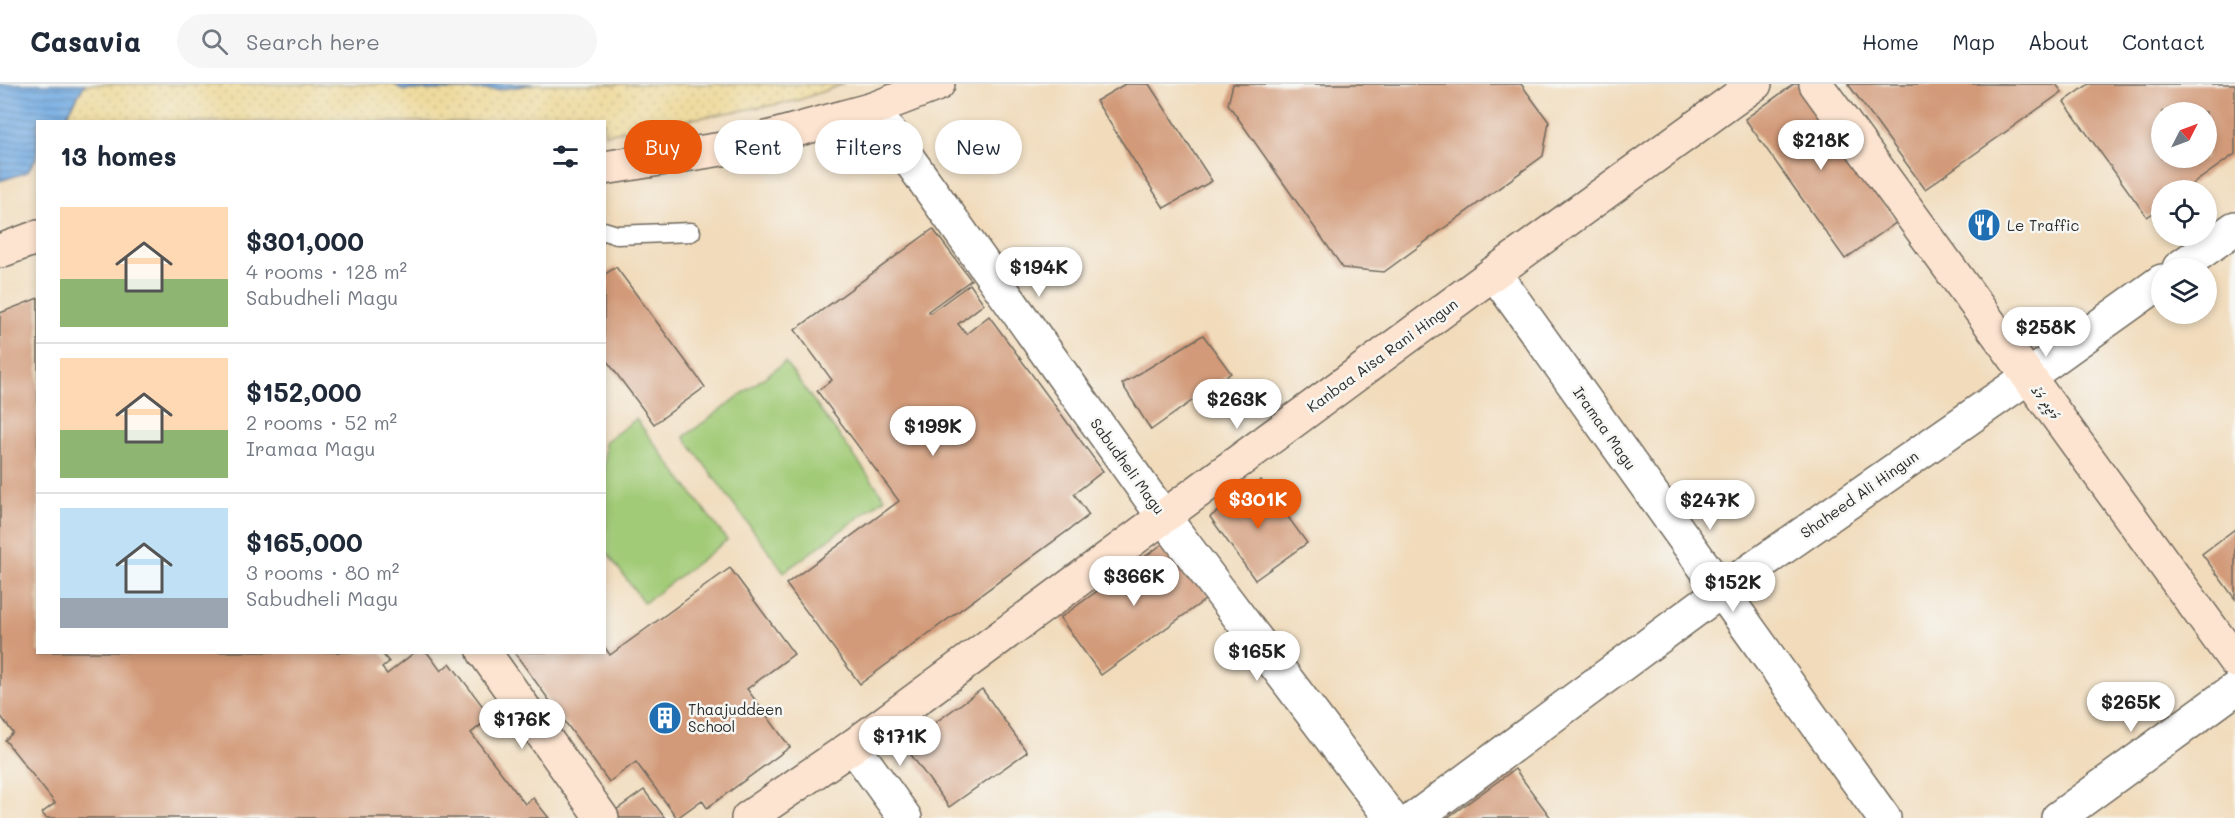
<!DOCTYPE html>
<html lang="en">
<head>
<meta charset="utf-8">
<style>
  :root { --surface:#fff; --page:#f6f6f7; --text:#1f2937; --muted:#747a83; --line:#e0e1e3; --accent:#ea580c }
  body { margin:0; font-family:Mali,"Noto Sans Thaana",sans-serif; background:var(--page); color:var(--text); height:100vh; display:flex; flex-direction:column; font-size:22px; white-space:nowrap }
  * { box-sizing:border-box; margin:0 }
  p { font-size:20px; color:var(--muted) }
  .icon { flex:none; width:33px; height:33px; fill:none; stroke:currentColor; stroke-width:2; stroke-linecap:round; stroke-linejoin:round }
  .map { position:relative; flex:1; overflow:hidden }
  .drawer { position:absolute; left:36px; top:36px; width:570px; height:534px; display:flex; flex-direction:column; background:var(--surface); border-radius:0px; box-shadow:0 3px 9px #0003 }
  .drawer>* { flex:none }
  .top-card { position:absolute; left:624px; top:36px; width:570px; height:54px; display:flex; gap:12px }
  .needle { width:39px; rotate:48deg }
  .fabs { position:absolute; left:2151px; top:18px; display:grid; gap:12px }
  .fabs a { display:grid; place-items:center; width:66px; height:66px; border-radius:50%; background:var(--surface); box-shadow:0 3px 9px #0003; font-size:30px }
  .price { position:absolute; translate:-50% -51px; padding:0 14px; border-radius:21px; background:#fff; color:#222; font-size:20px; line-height:39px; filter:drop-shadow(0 2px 3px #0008) }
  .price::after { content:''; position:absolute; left:50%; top:36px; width:18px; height:14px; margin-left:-9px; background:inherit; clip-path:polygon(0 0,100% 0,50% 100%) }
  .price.current { background:var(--accent); color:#fff }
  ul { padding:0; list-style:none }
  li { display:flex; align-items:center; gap:18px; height:150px; padding:0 24px }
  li+li { border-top:2px solid var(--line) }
  li span { display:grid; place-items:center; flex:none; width:168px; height:120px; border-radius:0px; color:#555 }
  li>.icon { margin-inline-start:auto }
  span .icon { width:72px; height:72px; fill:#fffc; stroke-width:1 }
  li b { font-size:26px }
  h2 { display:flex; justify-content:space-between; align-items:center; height:72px; padding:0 24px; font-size:26px }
  .chip { padding:0 21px; border-radius:27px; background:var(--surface); box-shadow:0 3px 9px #0003; font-size:21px; line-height:54px }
  .chip.current { background:var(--accent); color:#fff }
  header { display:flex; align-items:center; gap:36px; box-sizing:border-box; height:84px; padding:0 30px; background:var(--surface); border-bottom:2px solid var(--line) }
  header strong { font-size:28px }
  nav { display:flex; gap:33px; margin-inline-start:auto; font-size:21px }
  .search { width:420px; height:54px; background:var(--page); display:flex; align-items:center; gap:15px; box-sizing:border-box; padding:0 21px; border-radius:33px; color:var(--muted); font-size:22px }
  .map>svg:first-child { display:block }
  .grass { fill:#a2cb77; stroke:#667b51; stroke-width:1.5 }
  .sand { fill:url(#sand-dots); stroke:#8c8264; stroke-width:1.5 }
  .water { fill:url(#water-rules); stroke:#4e6a86; stroke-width:1.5 }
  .building { fill:#d29a78; fill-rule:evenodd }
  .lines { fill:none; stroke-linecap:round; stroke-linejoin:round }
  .lane-casing { stroke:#70695d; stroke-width:21 }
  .street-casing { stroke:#70695d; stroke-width:36 }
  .secondary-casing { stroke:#70695d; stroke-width:36 }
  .lane { stroke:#fff; stroke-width:18 }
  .street { stroke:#fff; stroke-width:33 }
  .secondary { stroke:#fde4d0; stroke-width:33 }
  .labels { text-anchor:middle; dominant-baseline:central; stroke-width:5; stroke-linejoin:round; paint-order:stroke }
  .poi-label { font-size:15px; fill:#2b2b2b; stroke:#f6f6f2; text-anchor:start }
  .street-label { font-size:15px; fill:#2b2b2b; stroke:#f6f6f2 }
</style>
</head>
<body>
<header>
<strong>Casavia</strong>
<div class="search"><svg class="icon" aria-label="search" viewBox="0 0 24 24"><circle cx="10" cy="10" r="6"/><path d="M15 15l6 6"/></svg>Search here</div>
<nav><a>Home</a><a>Map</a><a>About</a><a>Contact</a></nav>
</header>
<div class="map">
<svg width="2235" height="734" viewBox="0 0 2235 734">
  <defs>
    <pattern id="sand-dots" width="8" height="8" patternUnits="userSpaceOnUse" patternTransform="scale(1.5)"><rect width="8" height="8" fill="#eeda9e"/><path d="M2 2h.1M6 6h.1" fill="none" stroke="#cb8" stroke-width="1.8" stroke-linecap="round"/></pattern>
    <pattern id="water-rules" width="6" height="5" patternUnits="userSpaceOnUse" patternTransform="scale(1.5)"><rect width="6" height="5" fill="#72aae1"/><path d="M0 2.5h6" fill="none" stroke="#5e8bb7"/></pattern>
  </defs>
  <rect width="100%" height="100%" fill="#f6f6f2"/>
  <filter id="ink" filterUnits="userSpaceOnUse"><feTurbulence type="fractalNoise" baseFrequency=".0167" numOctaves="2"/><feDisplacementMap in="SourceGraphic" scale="12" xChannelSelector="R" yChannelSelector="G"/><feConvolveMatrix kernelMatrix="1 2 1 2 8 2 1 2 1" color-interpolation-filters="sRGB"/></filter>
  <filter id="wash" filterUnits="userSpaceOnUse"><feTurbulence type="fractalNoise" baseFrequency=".008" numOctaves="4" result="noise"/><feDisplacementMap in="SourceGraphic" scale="24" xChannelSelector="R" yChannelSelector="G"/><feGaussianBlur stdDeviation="1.35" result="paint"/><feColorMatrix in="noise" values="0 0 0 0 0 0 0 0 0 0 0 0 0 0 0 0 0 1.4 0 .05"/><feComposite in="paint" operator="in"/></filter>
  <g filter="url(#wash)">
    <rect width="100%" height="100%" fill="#f1dbbb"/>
    <path class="grass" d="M 785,278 L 885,414 L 784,488 L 684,353 Z
      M 636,335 L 727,456 L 644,519 L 605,466 L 605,358 Z"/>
    <path class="sand" d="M 85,0 L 393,0 L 403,6 L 496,6 L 535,0 L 844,0 L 796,17 L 605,50 L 604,38 L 73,38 L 67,32 Z"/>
    <path class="water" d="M 0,0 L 85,0 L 63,37 L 38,38 L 37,73 L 27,88 L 0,97 Z
      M 393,0 L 535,0 L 496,6 L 403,6 Z"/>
    <g id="blocks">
      <path class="building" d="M 1125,0 L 1149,0 L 1212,97 L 1164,124 L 1096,17 Z
        M 1233,0 L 1521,0 L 1549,38 L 1543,72 L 1384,188 L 1343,184 L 1228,20 Z
        M 1794,0 L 1798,0 L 1897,138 L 1845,175 L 1745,35 Z
        M 1848,0 L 2056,0 L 2062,8 L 1925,105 Z
        M 2089,0 L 2235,0 L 2235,70 L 2184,106 L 2162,106 L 2162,123 L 2147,133 L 2064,18 ZM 2162,28 L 2206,28 L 2206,74 L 2162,74 Z
        M 933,145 L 971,196 L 928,227 L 930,229 L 970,200 L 984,220 L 958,240 L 966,250 L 989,232 L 1103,387 L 1074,410 L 1089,431 L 860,600 L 786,500 L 899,417 L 817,307 L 832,296 L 795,246 Z
        M 616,183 L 705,303 L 654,340 L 604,273 L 604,191 Z
        M 38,214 L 38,568 L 381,568 L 389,578 L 382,584 L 387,590 L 415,568 L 427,568 L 441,587 L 450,579 L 491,633 L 471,649 L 525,720 L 533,714 L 549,734 L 46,734 L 42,729 L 55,719 L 5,656 L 13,649 L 0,631 L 0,229 Z
        M 1203,251 L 1231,289 L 1151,346 L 1122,300 Z
        M 1261,396 L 1307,459 L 1255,496 L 1210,433 Z
        M 2235,445 L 2235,515 L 2202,470 Z
        M 1168,456 L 1209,513 L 1101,591 L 1060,534 Z
        M 730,484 L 794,570 L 747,605 L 790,663 L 707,724 L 702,716 L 677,734 L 636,678 L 609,698 L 514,568 L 604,568 L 604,562 L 610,571 Z
        M 982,605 L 1027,668 L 949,723 L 904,661 Z
        M 1515,685 L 1551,734 L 1447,734 Z
        M 644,706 L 665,734 L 616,734 L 612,729 Z"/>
    </g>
  </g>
  <g filter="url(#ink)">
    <use href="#blocks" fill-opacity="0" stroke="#70695d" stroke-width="1.5"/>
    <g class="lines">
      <g class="lane-casing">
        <path id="lane" d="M 604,147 L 617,151 L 691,148"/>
      </g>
      <g class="street-casing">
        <path id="street" d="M 873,25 L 1163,432 L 1391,734
          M 2179,184 L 2235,144
          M 1494,189 L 1884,734
          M 853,662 L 905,734
          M 1415,734 L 1721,507 L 2028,293 L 2162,197
          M 2058,734 L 2235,605"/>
      </g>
      <g class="secondary-casing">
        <path id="secondary" d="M 1816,0 L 2235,577
          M 604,84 L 734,63 L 873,25 L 938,0
          M 0,167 L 38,153
          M 484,568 L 602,734
          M 748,734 L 853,662 L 1494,189 L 1755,0"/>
      </g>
      <use href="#lane" class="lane"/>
      <use href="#street" class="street"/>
      <use href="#secondary" class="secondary"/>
    </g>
  </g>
  <defs>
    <g id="restaurant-disc" transform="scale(1.725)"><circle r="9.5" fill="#1f6fb2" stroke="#f6f6f2"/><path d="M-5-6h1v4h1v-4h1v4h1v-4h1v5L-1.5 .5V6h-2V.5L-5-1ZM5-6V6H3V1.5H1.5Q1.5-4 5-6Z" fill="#fff"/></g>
    <g id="building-disc" transform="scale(1.725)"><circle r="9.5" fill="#1f6fb2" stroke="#f6f6f2"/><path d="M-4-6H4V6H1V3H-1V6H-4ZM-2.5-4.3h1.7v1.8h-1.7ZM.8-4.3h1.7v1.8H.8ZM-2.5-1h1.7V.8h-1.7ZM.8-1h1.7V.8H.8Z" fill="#fff"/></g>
  </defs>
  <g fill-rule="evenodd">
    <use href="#restaurant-disc" x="1984" y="141"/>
    <use href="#building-disc" x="665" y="634"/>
  </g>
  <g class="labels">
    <g class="poi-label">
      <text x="2007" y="141">Le Traffic</text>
      <text x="688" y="625">Thaajuddeen<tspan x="688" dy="17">School</tspan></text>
    </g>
    <g class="street-label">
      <text transform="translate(1382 271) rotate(-36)">Kanbaa Aisa Rani Hingun</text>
      <text transform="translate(2046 318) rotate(54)">މަޖީދީ މަގު</text>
      <text transform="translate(1605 344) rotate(55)">Iramaa Magu</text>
      <text transform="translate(1128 382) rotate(54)">Sabudheli Magu</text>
      <text transform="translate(1859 410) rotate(-35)">Shaheed Ali Hingun</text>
    </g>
  </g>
</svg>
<div class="fabs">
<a><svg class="needle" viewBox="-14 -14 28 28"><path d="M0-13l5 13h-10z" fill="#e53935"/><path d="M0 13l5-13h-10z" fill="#747a83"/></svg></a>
<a><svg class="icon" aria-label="locate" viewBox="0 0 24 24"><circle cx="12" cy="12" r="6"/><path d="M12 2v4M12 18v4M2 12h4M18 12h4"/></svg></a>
<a><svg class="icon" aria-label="layers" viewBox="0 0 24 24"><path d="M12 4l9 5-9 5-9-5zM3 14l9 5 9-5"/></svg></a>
</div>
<b class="price" style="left:1821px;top:87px">$218K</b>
<b class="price" style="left:1039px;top:214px">$194K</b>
<b class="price" style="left:2046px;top:274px">$258K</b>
<b class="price" style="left:1237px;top:346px">$263K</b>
<b class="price" style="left:933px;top:373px">$199K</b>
<b class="price current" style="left:1258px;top:446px">$301K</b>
<b class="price" style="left:1710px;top:447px">$247K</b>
<b class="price" style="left:1134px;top:523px">$366K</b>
<b class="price" style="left:1733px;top:529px">$152K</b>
<b class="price" style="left:1257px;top:598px">$165K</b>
<b class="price" style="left:2131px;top:649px">$265K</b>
<b class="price" style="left:522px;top:666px">$176K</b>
<b class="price" style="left:900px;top:683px">$171K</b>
<div class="top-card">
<a class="chip current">Buy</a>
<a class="chip">Rent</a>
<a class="chip">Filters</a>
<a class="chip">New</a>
</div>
<section class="drawer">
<h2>13 homes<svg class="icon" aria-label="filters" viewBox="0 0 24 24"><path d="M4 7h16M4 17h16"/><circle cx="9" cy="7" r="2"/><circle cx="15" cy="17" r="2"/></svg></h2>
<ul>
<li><span style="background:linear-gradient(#ffd9b3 60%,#8fb573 0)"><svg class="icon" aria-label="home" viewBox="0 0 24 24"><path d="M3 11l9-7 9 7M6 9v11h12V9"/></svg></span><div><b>$301,000</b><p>4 rooms · 128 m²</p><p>Sabudheli Magu</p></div></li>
<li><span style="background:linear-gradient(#ffd9b3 60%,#8fb573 0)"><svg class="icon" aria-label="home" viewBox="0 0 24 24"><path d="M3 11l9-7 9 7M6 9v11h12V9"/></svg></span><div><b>$152,000</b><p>2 rooms · 52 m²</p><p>Iramaa Magu</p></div></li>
<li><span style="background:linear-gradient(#bfe0f5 75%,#9aa5b1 0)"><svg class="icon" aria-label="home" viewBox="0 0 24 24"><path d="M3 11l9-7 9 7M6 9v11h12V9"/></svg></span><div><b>$165,000</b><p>3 rooms · 80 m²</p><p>Sabudheli Magu</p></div></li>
</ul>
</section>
</div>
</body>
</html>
